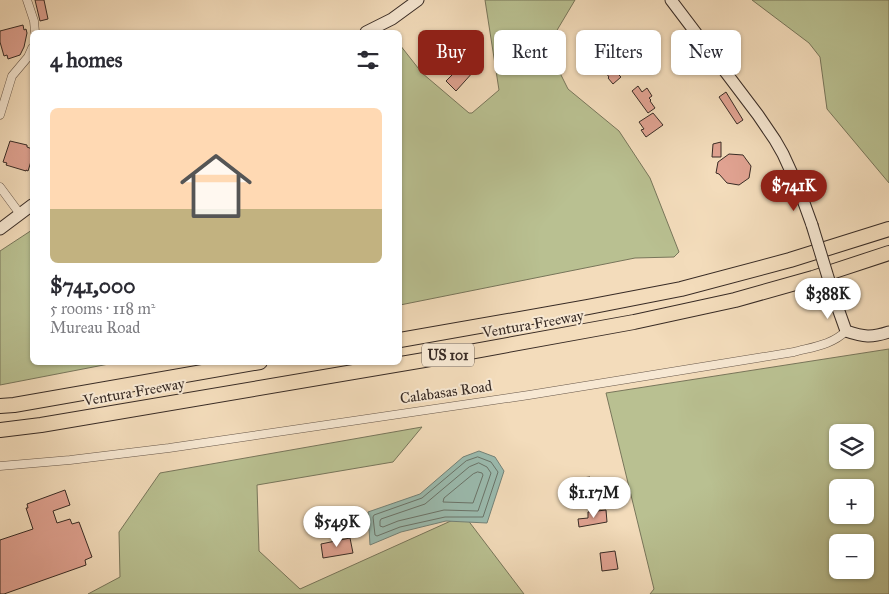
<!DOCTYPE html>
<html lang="en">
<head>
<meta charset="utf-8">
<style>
  :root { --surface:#fff; --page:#f7f7f7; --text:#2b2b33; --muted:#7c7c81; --accent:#8f2418 }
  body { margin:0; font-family:"IM FELL Great Primer",serif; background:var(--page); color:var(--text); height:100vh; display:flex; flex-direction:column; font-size:19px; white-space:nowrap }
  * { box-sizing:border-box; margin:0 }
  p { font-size:16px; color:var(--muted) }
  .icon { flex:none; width:28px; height:28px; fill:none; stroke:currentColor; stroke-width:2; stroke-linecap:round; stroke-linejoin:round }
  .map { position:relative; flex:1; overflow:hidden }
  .panel { position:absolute; left:30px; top:30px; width:372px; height:335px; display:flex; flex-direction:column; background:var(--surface); border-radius:8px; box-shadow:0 1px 4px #0004 }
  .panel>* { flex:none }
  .banner { position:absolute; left:418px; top:30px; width:396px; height:45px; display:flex; gap:10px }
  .fabs { position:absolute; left:829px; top:424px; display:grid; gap:10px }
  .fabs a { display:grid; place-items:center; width:45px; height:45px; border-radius:8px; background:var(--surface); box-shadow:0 1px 4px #0004; font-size:25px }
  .price { position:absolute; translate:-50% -42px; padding:0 11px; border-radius:18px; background:#fff; color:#222; font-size:16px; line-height:32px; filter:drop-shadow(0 1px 2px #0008) }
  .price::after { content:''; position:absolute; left:50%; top:30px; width:15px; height:11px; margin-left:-8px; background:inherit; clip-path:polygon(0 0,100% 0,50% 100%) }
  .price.current { background:var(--accent); color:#fff }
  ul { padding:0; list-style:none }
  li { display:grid; align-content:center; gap:10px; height:265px; padding:0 20px }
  li span { display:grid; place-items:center; height:155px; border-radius:8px; color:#555 }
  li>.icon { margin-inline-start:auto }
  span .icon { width:90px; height:90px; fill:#fffc; stroke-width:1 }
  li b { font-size:21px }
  h2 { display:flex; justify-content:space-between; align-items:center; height:60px; padding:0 20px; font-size:21px }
  .chip { padding:0 18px; border-radius:8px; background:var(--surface); box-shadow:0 1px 4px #0004; font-size:18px; line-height:45px }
  .chip.current { background:var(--accent); color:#fff }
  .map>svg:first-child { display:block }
  .green { fill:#b9c091; stroke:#78765b; fill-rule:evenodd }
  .water { fill:#9bbcb0; stroke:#738278 }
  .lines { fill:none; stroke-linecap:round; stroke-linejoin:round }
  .shore { stroke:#6a746a; stroke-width:1 }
  .building { fill:#e0a291; stroke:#382b25 }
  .street-casing { stroke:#67574a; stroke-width:9 }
  .secondary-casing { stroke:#382b25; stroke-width:13 }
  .highway-casing { stroke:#382b25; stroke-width:16 }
  .street { stroke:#f7e8d3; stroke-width:8 }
  .secondary { stroke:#f7e8d3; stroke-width:11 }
  .highway { stroke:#f3dcbb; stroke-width:14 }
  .secondary-bridge-casing { stroke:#382b25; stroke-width:13; stroke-linecap:butt }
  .secondary-bridge { stroke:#f7e8d3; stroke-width:11 }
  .labels { text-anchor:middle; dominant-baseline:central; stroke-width:4; stroke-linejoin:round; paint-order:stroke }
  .shield { fill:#f7e8d3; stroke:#716459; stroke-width:1 }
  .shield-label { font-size:14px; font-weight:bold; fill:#382b25 }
  .street-label { font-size:15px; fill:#382b25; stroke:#f7e8d3 }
</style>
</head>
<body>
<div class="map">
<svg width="889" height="594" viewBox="0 0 889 594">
  <rect width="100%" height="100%" fill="#f3dcbb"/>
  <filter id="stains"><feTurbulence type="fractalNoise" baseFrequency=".004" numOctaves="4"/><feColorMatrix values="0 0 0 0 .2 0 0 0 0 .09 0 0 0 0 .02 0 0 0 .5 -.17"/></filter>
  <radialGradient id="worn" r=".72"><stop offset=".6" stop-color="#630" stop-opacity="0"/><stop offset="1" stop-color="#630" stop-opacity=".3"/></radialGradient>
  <path class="green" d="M 485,0 L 575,0 L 547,47 L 568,89 L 619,131 L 650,178 L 679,252 L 674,257 L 635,258 L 400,305 L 400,45 L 422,73 L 469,113 L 472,113 L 499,90 Z
    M 752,0 L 889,0 L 889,183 L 827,109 L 820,57 L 809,43 Z
    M 32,230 L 32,362 L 114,363 L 0,385 L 0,251 Z
    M 889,349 L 889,594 L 650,594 L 654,589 L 606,393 ZM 838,432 L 865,432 L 865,460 L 838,460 ZM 838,488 L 865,488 L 865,515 L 838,515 ZM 865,542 L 865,570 L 838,570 L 838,542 Z
    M 422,427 L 393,462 L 257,485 L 259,551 L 300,589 L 464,515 L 524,594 L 88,594 L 120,577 L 119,532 L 160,473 Z"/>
  <path class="water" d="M 479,451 L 495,457 L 504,471 L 487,523 L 446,521 L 401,532 L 370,545 L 368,512 L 420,494 L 463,457 Z"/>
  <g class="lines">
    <path class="shore" d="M 478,457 L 491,462 L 498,472 L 483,517 L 445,517 L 400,527 L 377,536 L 375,535 L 373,517 L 374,515 L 422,498 L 466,461 Z
      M 479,463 L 487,467 L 491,473 L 478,511 L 444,510 L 398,521 L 383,527 L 380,526 L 380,521 L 381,519 L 425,504 L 469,467 Z
      M 478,472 L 482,473 L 483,475 L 473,503 L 443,502 L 444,498 L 473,474 Z"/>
  </g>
  <path class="building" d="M 35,0 L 44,0 L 48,19 L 40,21 Z
    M 23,25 L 24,30 L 26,29 L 27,33 L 24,47 L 20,55 L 8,59 L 7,55 L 4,56 L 0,42 L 0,31 Z
    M 475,47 L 483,52 L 481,55 L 482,58 L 472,69 L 474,71 L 456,91 L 446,81 L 466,61 L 464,59 L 471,50 L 473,51 Z
    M 693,58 L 701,67 L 695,72 L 688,63 Z
    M 619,62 L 625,69 L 618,74 L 621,77 L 613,84 L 608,78 L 609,77 L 606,73 Z
    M 638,86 L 642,92 L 647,88 L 652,96 L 649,98 L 651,100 L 650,101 L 655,108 L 648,113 L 632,91 Z
    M 726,92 L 743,120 L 737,124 L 719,97 Z
    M 653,113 L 663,125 L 646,137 L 641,130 L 644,129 L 639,122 Z
    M 10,141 L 27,145 L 27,147 L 32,149 L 32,158 L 28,171 L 26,170 L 26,171 L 6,165 L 7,163 L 3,162 Z
    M 721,142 L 721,157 L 712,157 L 713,144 Z
    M 729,154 L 743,155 L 751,166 L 749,178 L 739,185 L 727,183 L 719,174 L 716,173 L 718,162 Z
    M 590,477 L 592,487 L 568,490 L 566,480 Z
    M 65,490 L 70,505 L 53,511 L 57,523 L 70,519 L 72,524 L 79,522 L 92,557 L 85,560 L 86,565 L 4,594 L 0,594 L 0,540 L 33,529 L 26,508 L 28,508 L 27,504 Z
    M 606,510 L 607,522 L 579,527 L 578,519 L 588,518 L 588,512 Z
    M 350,538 L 353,553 L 323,558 L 321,544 Z
    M 615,551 L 618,569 L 602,571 L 600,553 Z"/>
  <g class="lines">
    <g class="street-casing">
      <path id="street" d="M 27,0 L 34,21 L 35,32
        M 0,115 L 12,76 L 28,57 L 32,48
        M 0,187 L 20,214
        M 0,466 L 70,460 L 169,448 L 529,395 L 794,352 C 812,347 832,345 846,331"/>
    </g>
    <g class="secondary-casing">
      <path id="secondary" d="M 671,0 L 758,115 L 775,140 L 783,154 L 799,189 L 812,225
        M 366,32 L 392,19 L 418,0
        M 0,229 L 32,205
        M 835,300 L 846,331 C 864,337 871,338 889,332"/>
    </g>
    <g class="highway-casing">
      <path id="highway" d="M 400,340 L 588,307 L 681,289 L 790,260 L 889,229
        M 0,406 L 14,405 L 260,362
        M 0,430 L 41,425 L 442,357 L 634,322 L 735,300 L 813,278 L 889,253"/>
    </g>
    <use href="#street" class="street"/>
    <use href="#secondary" class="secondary"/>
    <use href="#highway" class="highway"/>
    <g class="secondary-bridge-casing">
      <path id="secondary-bridge" d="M 812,225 L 835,300"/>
    </g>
    <use href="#secondary-bridge" class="secondary-bridge"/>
  </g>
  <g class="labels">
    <rect class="shield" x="422" y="343.5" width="52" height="23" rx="4"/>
    <g class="shield-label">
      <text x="448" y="355">US 101</text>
    </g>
    <g class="street-label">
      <text transform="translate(533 324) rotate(-10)">Ventura Freeway</text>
      <text transform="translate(134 392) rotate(-10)">Ventura Freeway</text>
      <text transform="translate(446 392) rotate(-8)">Calabasas Road</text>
    </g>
  </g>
  <rect width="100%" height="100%" filter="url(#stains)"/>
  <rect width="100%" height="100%" fill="url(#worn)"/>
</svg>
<div class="fabs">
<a><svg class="icon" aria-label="layers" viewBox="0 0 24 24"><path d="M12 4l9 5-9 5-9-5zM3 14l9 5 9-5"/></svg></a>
<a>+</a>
<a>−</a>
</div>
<b class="price current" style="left:794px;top:212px">$741K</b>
<b class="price" style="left:828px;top:320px">$388K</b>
<b class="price" style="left:594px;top:519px">$1.17M</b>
<b class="price" style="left:337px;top:548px">$549K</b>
<div class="banner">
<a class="chip current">Buy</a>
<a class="chip">Rent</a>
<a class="chip">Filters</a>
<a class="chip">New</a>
</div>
<section class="panel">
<h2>4 homes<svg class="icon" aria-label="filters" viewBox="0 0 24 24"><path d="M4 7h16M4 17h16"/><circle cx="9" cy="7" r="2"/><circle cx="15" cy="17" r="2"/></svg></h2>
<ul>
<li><span style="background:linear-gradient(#ffd9b3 65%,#c2b280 0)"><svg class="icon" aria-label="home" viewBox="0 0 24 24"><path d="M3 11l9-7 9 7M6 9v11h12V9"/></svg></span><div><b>$741,000</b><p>5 rooms · 118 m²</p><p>Mureau Road</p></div></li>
</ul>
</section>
</div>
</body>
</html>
